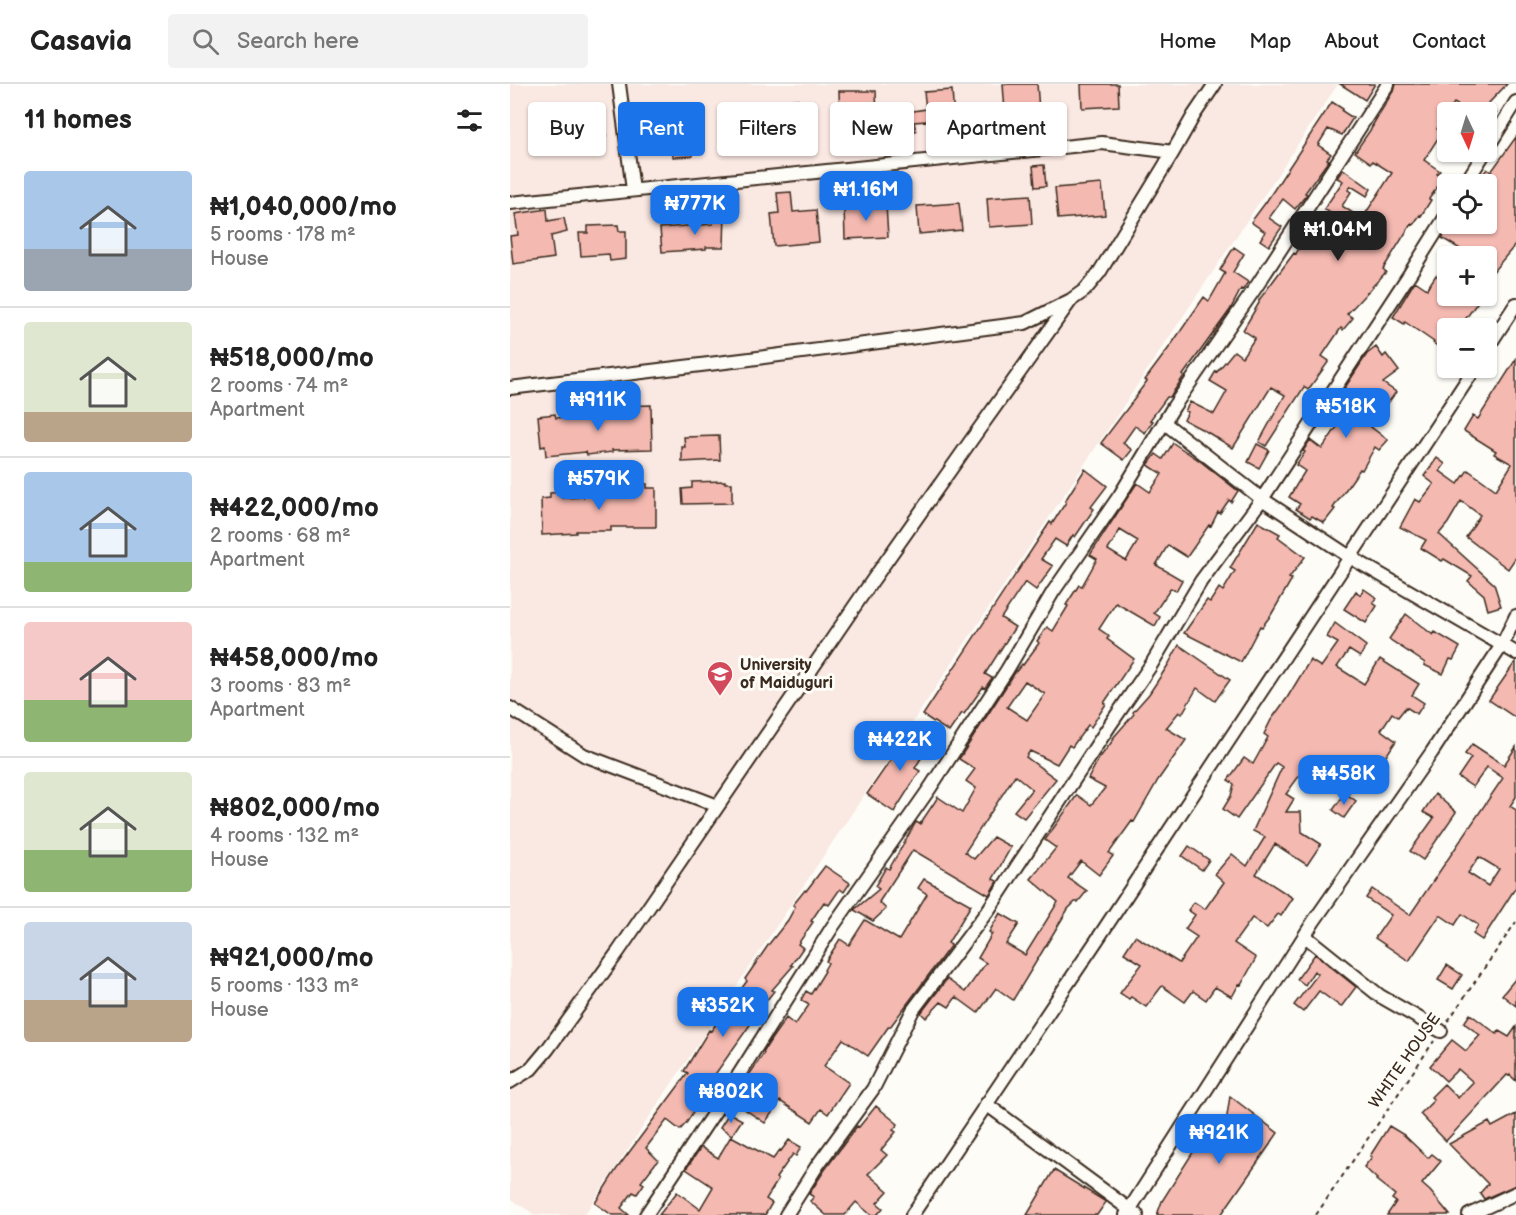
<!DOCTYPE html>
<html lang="en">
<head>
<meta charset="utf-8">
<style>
  :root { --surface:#fff; --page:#f2f2f2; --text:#222; --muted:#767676; --line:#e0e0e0; --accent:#1a73e8 }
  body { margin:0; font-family:"Balsamiq Sans",sans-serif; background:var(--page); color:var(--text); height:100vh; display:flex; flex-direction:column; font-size:22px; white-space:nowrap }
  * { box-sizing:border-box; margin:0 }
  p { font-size:20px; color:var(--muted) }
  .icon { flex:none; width:33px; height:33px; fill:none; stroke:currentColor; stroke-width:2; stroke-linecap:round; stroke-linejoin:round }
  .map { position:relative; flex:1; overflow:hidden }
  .drawer { display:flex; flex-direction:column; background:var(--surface); width:510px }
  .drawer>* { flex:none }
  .guide { position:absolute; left:18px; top:18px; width:570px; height:54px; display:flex; gap:12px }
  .needle { width:39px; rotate:176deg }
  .controls { position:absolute; left:927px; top:18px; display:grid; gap:12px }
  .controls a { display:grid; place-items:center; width:60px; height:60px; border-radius:6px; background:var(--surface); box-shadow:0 2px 4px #0004; font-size:30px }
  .price { position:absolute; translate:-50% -51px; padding:0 14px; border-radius:12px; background:var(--accent); color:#fff; font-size:20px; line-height:39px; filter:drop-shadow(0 2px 3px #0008) }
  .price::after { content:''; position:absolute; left:50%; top:36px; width:18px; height:14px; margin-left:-9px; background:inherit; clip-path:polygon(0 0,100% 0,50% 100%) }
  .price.active { background:#222; color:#fff }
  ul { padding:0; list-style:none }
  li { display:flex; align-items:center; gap:18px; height:150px; padding:0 24px }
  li+li { border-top:2px solid var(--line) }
  li span { display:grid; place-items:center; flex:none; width:168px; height:120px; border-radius:6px; color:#555 }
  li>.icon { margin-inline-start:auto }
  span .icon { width:72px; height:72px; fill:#fffc; stroke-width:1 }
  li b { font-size:26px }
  h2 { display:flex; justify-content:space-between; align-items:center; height:72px; padding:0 24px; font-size:26px }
  .chip { padding:0 21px; border-radius:6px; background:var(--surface); box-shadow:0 2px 4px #0004; font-size:21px; line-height:54px }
  .chip.active { background:var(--accent); color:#fff }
  header { display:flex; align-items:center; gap:36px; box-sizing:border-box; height:84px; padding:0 30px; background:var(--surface); border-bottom:2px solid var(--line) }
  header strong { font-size:28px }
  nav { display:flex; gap:33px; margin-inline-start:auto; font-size:21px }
  .search { width:420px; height:54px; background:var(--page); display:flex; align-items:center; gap:15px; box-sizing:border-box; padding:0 21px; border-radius:6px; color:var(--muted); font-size:22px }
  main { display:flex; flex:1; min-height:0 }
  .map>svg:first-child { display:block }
  .built { fill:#fae8e2 }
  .building { fill:#f4b9b1; stroke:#3b2a1e; stroke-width:1.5; fill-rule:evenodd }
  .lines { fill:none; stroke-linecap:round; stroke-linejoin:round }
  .minor-casing { stroke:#3b2a1e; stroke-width:16 }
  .path { stroke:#3b2a1e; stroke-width:2; stroke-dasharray:4.5 4.5; stroke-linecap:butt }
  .minor { stroke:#fdfcf7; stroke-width:12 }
  .labels { text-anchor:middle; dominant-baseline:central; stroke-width:6; stroke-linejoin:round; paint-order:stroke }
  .poi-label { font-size:16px; font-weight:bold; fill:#3b2a1e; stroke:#fdfcf7; text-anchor:start }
  .street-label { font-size:16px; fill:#3b2a1e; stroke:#fdfcf7 }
</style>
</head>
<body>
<header>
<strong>Casavia</strong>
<div class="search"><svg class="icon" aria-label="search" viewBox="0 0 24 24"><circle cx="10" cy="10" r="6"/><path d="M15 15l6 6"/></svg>Search here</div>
<nav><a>Home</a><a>Map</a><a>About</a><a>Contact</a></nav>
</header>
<main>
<section class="drawer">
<h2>11 homes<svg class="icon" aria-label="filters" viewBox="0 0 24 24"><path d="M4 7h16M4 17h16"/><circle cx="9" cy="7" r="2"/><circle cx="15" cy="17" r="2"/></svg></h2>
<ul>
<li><span style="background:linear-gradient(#a9c7e8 65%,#9aa5b1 0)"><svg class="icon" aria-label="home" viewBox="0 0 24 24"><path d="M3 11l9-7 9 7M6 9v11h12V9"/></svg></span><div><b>₦1,040,000/mo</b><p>5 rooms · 178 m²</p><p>House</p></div></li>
<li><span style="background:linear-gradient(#dfe7d0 75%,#b9a48a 0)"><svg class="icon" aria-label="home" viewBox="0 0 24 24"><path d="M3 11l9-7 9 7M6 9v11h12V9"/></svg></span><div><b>₦518,000/mo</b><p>2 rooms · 74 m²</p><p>Apartment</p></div></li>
<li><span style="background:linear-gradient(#a9c7e8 75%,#8fb573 0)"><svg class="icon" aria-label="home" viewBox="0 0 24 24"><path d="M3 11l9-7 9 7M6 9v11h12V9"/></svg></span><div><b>₦422,000/mo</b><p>2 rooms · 68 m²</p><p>Apartment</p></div></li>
<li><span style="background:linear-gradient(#f6c9c9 65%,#8fb573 0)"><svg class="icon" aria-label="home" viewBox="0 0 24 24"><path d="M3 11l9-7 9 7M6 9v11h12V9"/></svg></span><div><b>₦458,000/mo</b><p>3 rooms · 83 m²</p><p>Apartment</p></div></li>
<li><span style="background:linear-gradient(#dfe7d0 65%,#8fb573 0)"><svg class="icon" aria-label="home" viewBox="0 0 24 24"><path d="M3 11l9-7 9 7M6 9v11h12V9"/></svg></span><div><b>₦802,000/mo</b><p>4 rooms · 132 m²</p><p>House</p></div></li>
<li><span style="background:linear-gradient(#c9d6e8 65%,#b9a48a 0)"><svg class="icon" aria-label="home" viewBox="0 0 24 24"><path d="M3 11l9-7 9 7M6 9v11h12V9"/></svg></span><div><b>₦921,000/mo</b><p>5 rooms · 133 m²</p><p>House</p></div></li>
</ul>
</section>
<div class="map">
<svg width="1006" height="1131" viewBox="0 0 1006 1131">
  <rect width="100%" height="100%" fill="#fdfcf7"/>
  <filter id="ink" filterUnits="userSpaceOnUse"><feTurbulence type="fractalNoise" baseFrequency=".0167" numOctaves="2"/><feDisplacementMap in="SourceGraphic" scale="12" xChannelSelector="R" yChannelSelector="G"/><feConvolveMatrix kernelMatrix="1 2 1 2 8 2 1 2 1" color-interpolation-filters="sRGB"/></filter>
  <g filter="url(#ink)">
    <path class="built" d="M 0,0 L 828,0 L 74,1131 L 25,1131 L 0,1114 Z"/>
    <path class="building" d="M 493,0 L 527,0 L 529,26 L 495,28 Z
      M 571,0 L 608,0 L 609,22 L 572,24 Z
      M 830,0 L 865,0 L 855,16 Z
      M 886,0 L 997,0 L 977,21 L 986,28 L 960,28 L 944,19 L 927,45 L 932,48 L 914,76 L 930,87 L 927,90 L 933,95 L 919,115 L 921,116 L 911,132 L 910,131 L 903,141 L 901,140 L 873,185 L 876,188 L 837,230 L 843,234 L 833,246 L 831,244 L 812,272 L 819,277 L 798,306 L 794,303 L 756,362 L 749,358 L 775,311 L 761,303 L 723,364 L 697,348 L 674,336 L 678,328 L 675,327 L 680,318 L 704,330 L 717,307 L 700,297 L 706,287 L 707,288 L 724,267 L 732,273 L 745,254 L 733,246 L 749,219 L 749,216 L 784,169 L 786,170 L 798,144 L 820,154 L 831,136 L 814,125 L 833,97 L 827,94 L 833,85 L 861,105 L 857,112 L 841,102 L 838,106 L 841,108 L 832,122 L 852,135 L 882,89 L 863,77 L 861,79 L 845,68 L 863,42 L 862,42 L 885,4 Z
      M 442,6 L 444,35 L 404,38 L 406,47 L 393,49 L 390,29 L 416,25 L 414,8 Z
      M 329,7 L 366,7 L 367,35 L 330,36 Z
      M 288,15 L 290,45 L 259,47 L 257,18 Z
      M 822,18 L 833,25 L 832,27 L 843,34 L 832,51 L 818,45 L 808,61 L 821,70 L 817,75 L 819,76 L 795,109 L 797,110 L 785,125 L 773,115 L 759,134 L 772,143 L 759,162 L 750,156 L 755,148 L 741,138 L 756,118 Z
      M 171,26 L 172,32 L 185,30 L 187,46 L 182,46 L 183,72 L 163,73 L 162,53 L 154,55 L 154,50 L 145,51 L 143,36 L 158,34 L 157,28 Z
      M 95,30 L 96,52 L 90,53 L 90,59 L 61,61 L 61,54 L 54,55 L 53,32 Z
      M 1006,53 L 1006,160 L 976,196 L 976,172 L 944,172 L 950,165 L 932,154 L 941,140 L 952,140 L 966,148 L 973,140 L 976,140 L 976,134 L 984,123 L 976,117 L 976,99 L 970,94 L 977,85 L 981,88 Z
      M 534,81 L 536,102 L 525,103 L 523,82 Z
      M 592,100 L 595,131 L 548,135 L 545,104 Z
      M 281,108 L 283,128 L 306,126 L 309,158 L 264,162 L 261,130 L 269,129 L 267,109 Z
      M 520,111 L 522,140 L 479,143 L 477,114 Z
      M 449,119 L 452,146 L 409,150 L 407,122 Z
      M 376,121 L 378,153 L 335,155 L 334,123 Z
      M 37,125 L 38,137 L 54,134 L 57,148 L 41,152 L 44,174 L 3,180 L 0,152 L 8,151 L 5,130 Z
      M 203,128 L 215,128 L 214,163 L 196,163 L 196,165 L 152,168 L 150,144 L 203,140 Z
      M 108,141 L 109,147 L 116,147 L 116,175 L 100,177 L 99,170 L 71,172 L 69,149 L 78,149 L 78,142 Z
      M 724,163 L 734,170 L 723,188 L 738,198 L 733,206 L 731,205 L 720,226 L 673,291 L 674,292 L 660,313 L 657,313 L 640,336 L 643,337 L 635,349 L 625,342 L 613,359 L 622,366 L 614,376 L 591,359 L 629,309 L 628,309 L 637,297 L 635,296 L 661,261 L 694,213 L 699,217 L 715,189 L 710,186 Z
      M 938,181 L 938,212 L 972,212 L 949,244 L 938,244 L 938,269 L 923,259 L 924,258 L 895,238 L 894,240 L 883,233 L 905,197 L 917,205 L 926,191 L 929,193 Z
      M 866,263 L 873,273 L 876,270 L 889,287 L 873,299 L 886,308 L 861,343 L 878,356 L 869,366 L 865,363 L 852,386 L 850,385 L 823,424 L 825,425 L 814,439 L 802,432 L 800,434 L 786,425 L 790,420 L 779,413 L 795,387 L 786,381 L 795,368 L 793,367 L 800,356 L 812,365 L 829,340 L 817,331 L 857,270 Z
      M 1006,275 L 1006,473 L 998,485 L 956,453 L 970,431 L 951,417 L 938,439 L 929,450 L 984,500 L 991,522 L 978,526 L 974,511 L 958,497 L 962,492 L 934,475 L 932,477 L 911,464 L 916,456 L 890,443 L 905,415 L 910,418 L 924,400 L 914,392 L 927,374 L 935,380 L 930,387 L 948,400 L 958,386 L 986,406 L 1002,380 L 984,370 L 986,367 L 954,347 L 963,332 L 968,335 Z
      M 141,321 L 142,365 L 102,366 L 103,368 L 77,371 L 76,368 L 36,372 L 35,362 L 31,363 L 28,332 L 45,330 L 46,334 L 67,332 L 67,331 L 108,328 L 108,322 Z
      M 209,352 L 210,376 L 172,378 L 172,363 L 175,363 L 174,353 Z
      M 663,359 L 690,377 L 728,407 L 721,418 L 719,416 L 710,429 L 708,428 L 701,442 L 699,441 L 677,473 L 658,461 L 646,481 L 672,496 L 666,507 L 661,504 L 644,529 L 650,533 L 645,542 L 606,519 L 589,545 L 599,552 L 597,555 L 624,575 L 594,619 L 596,620 L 581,643 L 578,641 L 562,663 L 559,661 L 547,680 L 520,667 L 516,673 L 546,695 L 514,734 L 504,727 L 522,705 L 505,691 L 455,768 L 464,775 L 483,753 L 501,763 L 483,795 L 487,797 L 479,811 L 403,766 L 369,818 L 376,825 L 363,837 L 344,826 L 369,805 L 365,802 L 376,783 L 379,785 L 406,738 L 410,740 L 428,713 L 452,729 L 466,704 L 456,697 L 465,685 L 449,675 L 504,590 L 512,580 L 513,581 L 529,559 L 527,557 L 537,543 L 543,547 L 558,522 L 556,521 L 569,501 L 572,502 L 587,475 L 580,471 L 627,399 L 640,408 L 652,390 L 638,381 L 646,370 L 653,375 ZM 610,446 L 628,457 L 616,477 L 598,466 ZM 515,597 L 535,610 L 517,636 L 497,623 Z
      M 747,360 L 759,366 L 749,384 L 738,378 Z
      M 575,385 L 597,402 L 581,423 L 584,425 L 565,453 L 563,451 L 556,462 L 545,455 L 531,475 L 543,482 L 526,506 L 515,498 L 491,534 L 505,543 L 475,590 L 482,594 L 475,604 L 473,603 L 454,630 L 452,629 L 439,648 L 413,631 L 540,438 L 542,440 L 556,418 L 555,417 Z
      M 215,397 L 215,399 L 222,399 L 222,419 L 173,420 L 172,405 L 182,404 L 182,398 Z
      M 120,400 L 137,400 L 137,404 L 146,404 L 146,443 L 101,443 L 101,447 L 66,447 L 66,449 L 32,451 L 31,415 L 40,414 L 40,409 L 52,408 L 52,414 L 74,413 L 74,403 L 94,403 L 94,406 L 100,406 L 101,408 L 120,409 Z
      M 748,438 L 770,450 L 768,453 L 795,473 L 779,494 L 782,495 L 761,531 L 752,543 L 750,542 L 731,578 L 674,549 L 697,516 L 700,518 L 709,504 L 713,507 L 725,487 L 720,484 Z
      M 854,505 L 867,514 L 863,519 L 867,522 L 856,539 L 834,525 L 846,507 L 850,511 Z
      M 896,530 L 923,551 L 925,548 L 950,563 L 943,576 L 940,575 L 933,590 L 914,581 L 915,579 L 879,555 Z
      M 825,539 L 856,562 L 850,573 L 839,566 L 827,583 L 854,600 L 870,575 L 909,600 L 902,611 L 914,619 L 907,630 L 896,623 L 888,633 L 882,629 L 871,646 L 886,657 L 870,681 L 872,682 L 865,691 L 856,684 L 839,709 L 825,699 L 827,696 L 800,677 L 776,710 L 784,715 L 776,728 L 791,728 L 792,748 L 811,760 L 797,781 L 765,760 L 746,790 L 783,814 L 771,832 L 768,830 L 757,844 L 742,834 L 724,859 L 746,874 L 731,901 L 729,900 L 722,913 L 705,903 L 696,916 L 683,907 L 675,918 L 652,902 L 636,923 L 621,913 L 619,915 L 610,909 L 632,880 L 614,869 L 625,852 L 669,879 L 687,853 L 675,845 L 685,831 L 678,826 L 684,818 L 695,825 L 714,798 L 705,790 L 722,770 L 737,782 L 755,753 L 743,747 L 772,683 L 766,679 L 727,735 L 713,725 L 721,712 L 724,700 L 718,696 L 734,674 L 743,680 L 758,653 L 754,650 L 761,636 L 777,614 L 800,576 L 811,583 L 828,559 L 817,553 Z
      M 669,561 L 720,596 L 705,617 L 687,604 L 672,630 L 669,628 L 656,644 L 676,656 L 648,696 L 624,738 L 622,737 L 599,769 L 603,772 L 589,791 L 571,777 L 558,794 L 577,807 L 568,818 L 565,818 L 558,825 L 503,916 L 486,904 L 468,929 L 446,913 L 439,923 L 431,918 L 416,934 L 411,929 L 437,895 L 455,908 L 476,879 L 468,874 L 482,850 L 479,848 L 490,829 L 509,840 L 496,860 L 515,871 L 548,818 L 521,795 L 546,764 L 535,756 L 567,711 L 581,721 L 595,704 L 578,695 L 588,676 L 604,655 L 603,654 L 624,630 L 623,628 L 639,610 L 658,581 Z
      M 1006,577 L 1006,634 L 979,616 Z
      M 402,645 L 421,658 L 405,684 L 410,687 L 384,728 L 357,710 Z
      M 962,660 L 994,681 L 1006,663 L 1006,713 L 1000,722 L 1006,726 L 1006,803 L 972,856 L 963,850 L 968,841 L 952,830 L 945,841 L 930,831 L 899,877 L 865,854 L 881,831 L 856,814 L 862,805 L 900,831 L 993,694 L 977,683 L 963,703 L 948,693 L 961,674 L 955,670 ZM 969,773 L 989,785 L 978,802 L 958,789 Z
      M 835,709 L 846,717 L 834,734 L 823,726 Z
      M 925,710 L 946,728 L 913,776 L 900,767 L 924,734 L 913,728 Z
      M 679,762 L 699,776 L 692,786 L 672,772 Z
      M 315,782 L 340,799 L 334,808 L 330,805 L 319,821 L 314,818 L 301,837 L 303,838 L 288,860 L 293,864 L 281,881 L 283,882 L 262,906 L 264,907 L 241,936 L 242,938 L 194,1006 L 196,1007 L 184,1027 L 177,1038 L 170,1046 L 157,1036 L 136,1064 L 148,1076 L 131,1098 L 134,1100 L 127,1110 L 123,1108 L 111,1124 L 119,1131 L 102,1131 L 85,1119 L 106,1086 L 178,989 L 174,987 L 199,946 L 201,947 L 237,897 L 235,895 L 259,860 L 278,836 L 285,823 L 283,821 L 295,806 L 296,807 Z
      M 414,795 L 461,821 L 438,859 L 441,861 L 380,943 L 379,942 L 358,972 L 333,955 L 314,982 L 339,999 L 318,1030 L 311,1025 L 302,1038 L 270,1017 L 255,1039 L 230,1022 L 245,1000 L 237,994 L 254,969 L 253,968 L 262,954 L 276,934 L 285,941 L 299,921 L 291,916 L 296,907 L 301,910 L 315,887 L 314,886 L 318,879 L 316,877 L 330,855 L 339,861 L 355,836 L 389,856 L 417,810 L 408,804 Z
      M 805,870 L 846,903 L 831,923 L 809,907 L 793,928 L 784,921 L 808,890 L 804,887 L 795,901 L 787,895 Z
      M 937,881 L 952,891 L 943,905 L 928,896 Z
      M 1006,894 L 1006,922 L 992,911 Z
      M 960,930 L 987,950 L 989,947 L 999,953 L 1006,943 L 1006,997 L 1000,991 L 999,992 L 997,991 L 936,1057 L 910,1030 L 924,1016 L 921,1013 L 934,1000 L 948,1014 L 963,998 L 948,985 L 936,997 L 920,982 L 942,956 L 956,967 L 970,951 L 954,939 Z
      M 720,1012 L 768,1049 L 711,1131 L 647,1131 L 652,1117 L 699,1043 L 714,1052 Z
      M 366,1022 L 388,1040 L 383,1046 L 386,1048 L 371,1066 L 377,1071 L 358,1090 L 378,1107 L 367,1119 L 373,1124 L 367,1131 L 361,1131 L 346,1118 L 335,1131 L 316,1131 L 300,1117 L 304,1113 L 299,1110 L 314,1087 L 347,1042 L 349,1043 Z
      M 219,1029 L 232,1036 L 222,1051 L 210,1043 Z
      M 1006,1030 L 1006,1101 L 974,1115 L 970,1109 L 978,1100 L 939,1060 L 979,1038 L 982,1043 Z
      M 879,1042 L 894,1051 L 918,1074 L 922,1070 L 931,1077 L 912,1100 L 920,1107 L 940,1131 L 877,1131 L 886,1118 L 882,1115 L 885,1111 L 866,1096 L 867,1095 L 854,1083 L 862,1073 L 860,1072 Z
      M 221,1052 L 263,1075 L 270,1066 L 271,1067 L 279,1056 L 291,1063 L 286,1072 L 283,1070 L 266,1094 L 268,1096 L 256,1115 L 262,1119 L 255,1131 L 149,1131 L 167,1108 L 190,1125 L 203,1103 L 176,1085 L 191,1063 L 208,1074 Z
      M 544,1086 L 596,1118 L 587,1131 L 517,1131 Z"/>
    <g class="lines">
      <g class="minor-casing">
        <path id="minor" d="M 109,0 L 123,106
          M 976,66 L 1006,18
          M 955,100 L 975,68
          M 0,119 L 592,59 L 663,68
          M 976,266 L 1006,220
          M 0,304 L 232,276 L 515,239 L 561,216 L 575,206 L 589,189 L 663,68 L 684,31 L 705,0
          M 654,338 L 661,344 L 752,415 L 840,473 L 1006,569
          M 0,624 L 74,671 L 208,722
          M 795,852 L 870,912 L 931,947
          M 0,998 L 21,985 L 37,966 L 108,868 L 353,510 L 462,355 L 561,216
          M 476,1020 L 627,1131
          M 136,1131 L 221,1003 L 323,842 L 420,704 L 497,586 L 543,508 L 610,411 L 664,322 L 746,203 L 878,0
          M 276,1131 L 307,1082 L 363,1005 L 403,926 L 479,825 L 600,641 L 641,581 L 691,497 L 752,415 L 899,191 L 938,129
          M 402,1131 L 587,856 L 965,284
          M 616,1131 L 804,837 L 922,668 L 992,561 L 1006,532
          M 959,1131 L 1006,1109"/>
      </g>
      <path class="path" d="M 938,937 L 1006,838
        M 806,1131 L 924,957"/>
      <use href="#minor" class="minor"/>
    </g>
  </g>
  <defs>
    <g id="university-pin" transform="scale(1.35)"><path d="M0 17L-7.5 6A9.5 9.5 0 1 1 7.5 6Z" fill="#d1495b" stroke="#fdfcf7"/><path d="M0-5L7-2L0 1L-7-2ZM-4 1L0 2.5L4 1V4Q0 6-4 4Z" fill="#fff"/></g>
  </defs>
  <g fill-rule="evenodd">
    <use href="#university-pin" x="210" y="590"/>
  </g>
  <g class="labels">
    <g class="poi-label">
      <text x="230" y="581">University<tspan x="230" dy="18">of Maiduguri</tspan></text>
    </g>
    <g class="street-label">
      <text transform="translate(895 977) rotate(-55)">WHITE HOUSE</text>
    </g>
  </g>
</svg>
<div class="controls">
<a><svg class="needle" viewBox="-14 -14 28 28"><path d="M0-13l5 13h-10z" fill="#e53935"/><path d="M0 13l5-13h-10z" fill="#767676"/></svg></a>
<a><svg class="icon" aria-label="locate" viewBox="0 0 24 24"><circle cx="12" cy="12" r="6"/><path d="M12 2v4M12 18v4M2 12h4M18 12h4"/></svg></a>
<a>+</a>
<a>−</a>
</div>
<b class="price" style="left:356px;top:138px">₦1.16M</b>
<b class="price" style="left:185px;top:152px">₦777K</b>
<b class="price active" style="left:828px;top:178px">₦1.04M</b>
<b class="price" style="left:88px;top:348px">₦911K</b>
<b class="price" style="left:836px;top:355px">₦518K</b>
<b class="price" style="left:89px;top:427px">₦579K</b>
<b class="price" style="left:390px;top:688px">₦422K</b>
<b class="price" style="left:834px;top:722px">₦458K</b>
<b class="price" style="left:213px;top:954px">₦352K</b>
<b class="price" style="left:221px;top:1040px">₦802K</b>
<b class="price" style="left:709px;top:1081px">₦921K</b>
<div class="guide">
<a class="chip">Buy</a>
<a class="chip active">Rent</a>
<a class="chip">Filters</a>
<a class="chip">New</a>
<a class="chip">Apartment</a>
</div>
</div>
</main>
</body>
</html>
